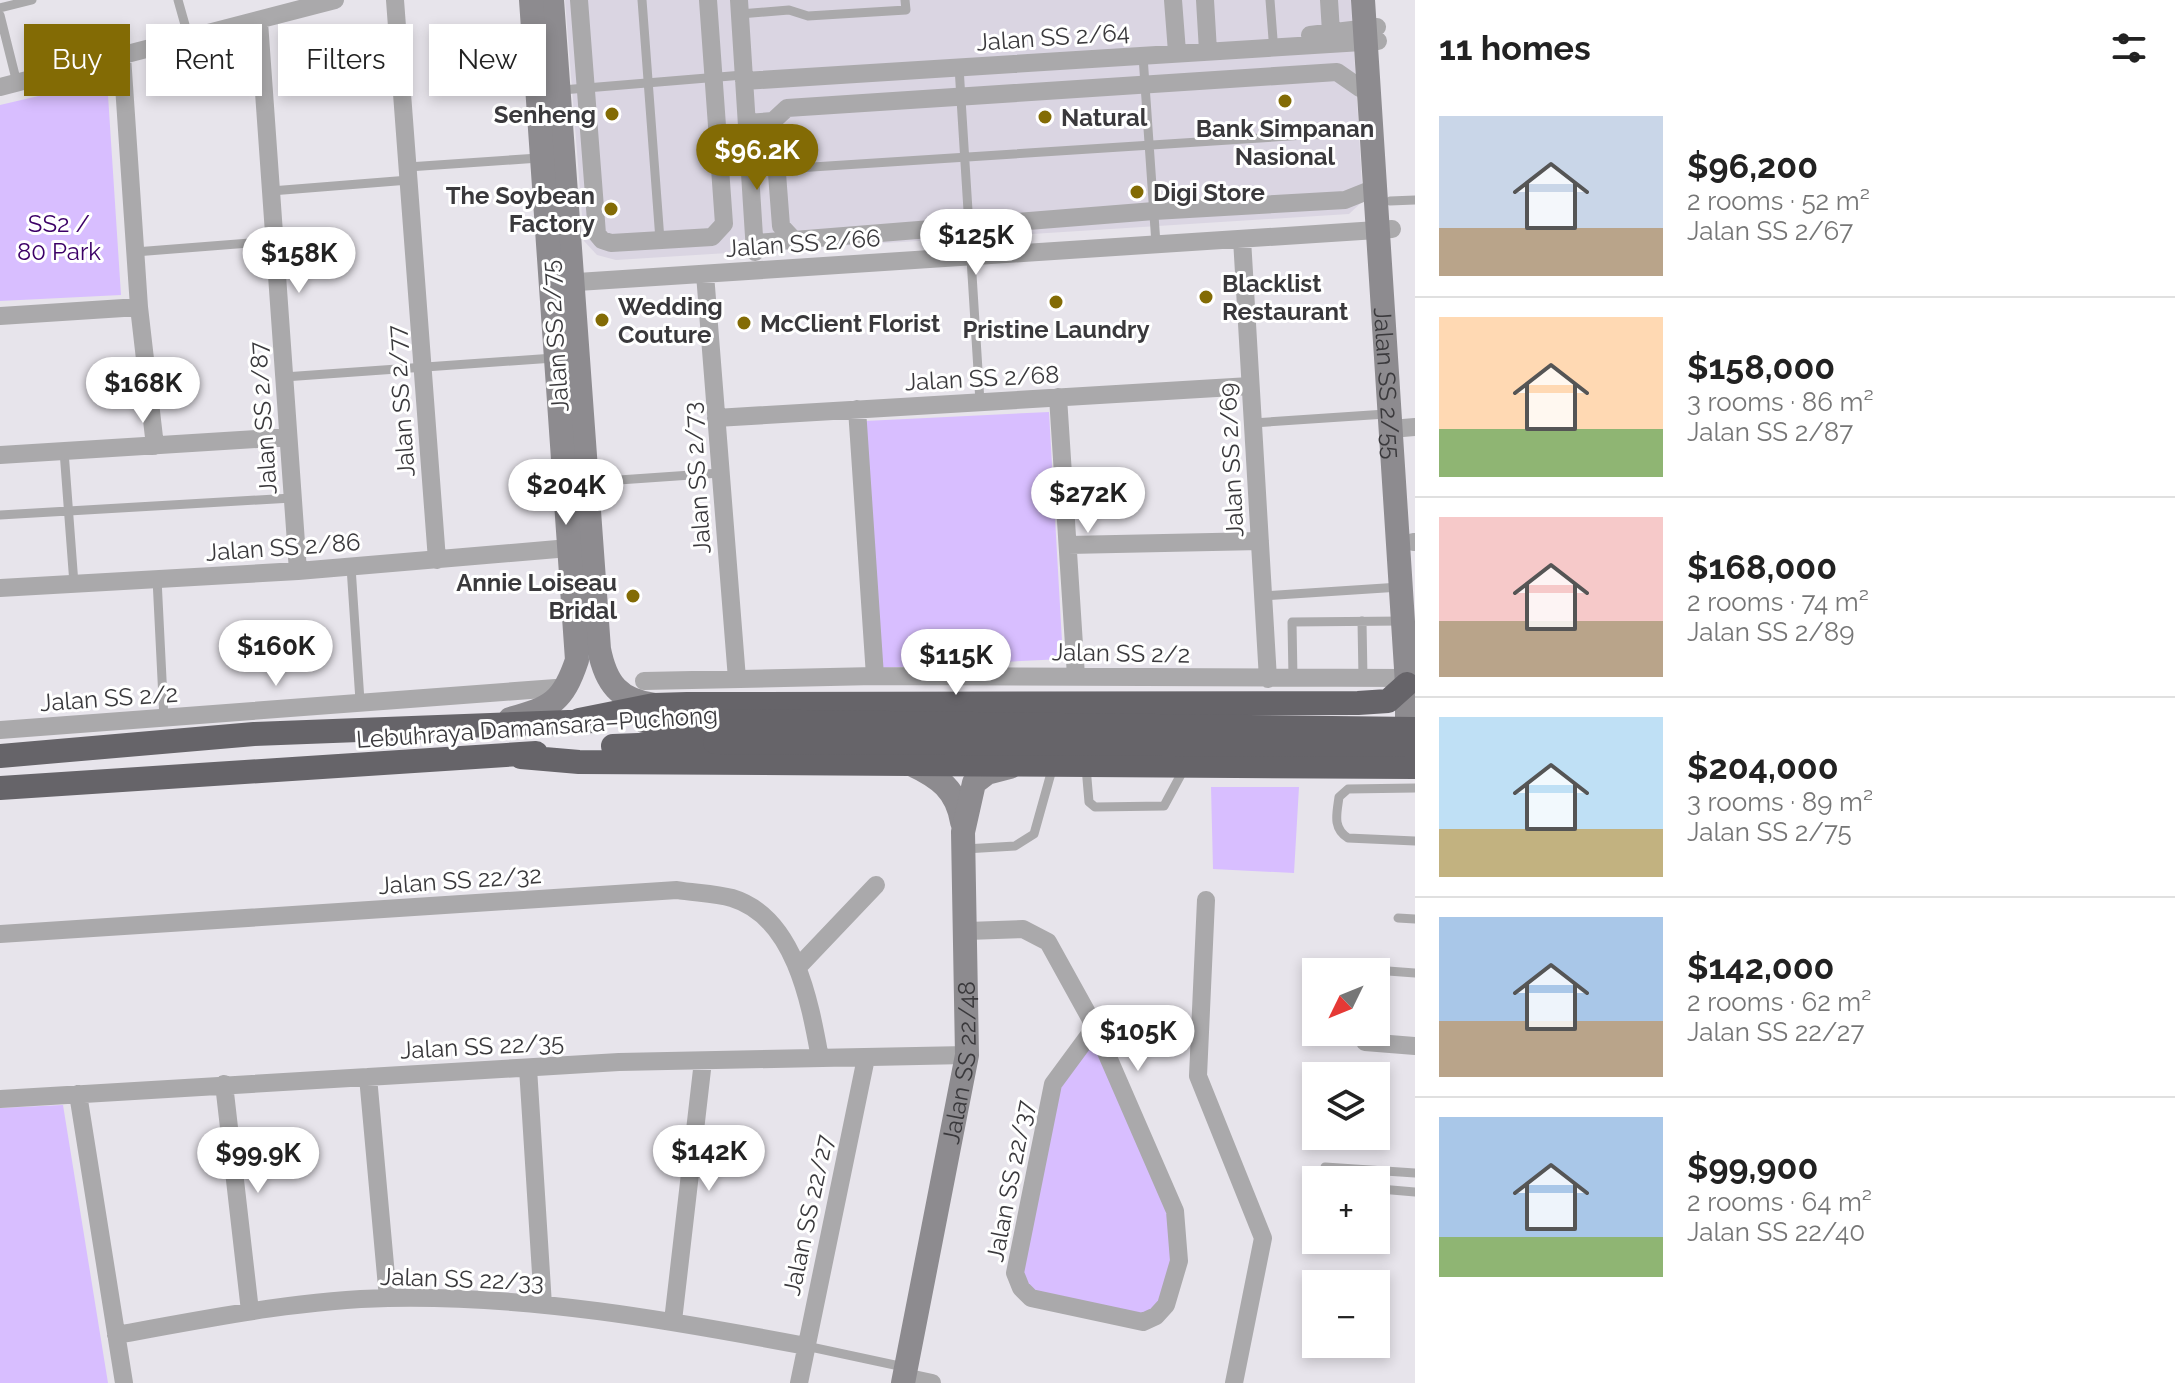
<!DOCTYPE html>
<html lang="en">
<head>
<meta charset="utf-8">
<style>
  :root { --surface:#fff; --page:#f2f2f2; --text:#222; --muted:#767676; --line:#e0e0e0; --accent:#836b05 }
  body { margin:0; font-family:Raleway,sans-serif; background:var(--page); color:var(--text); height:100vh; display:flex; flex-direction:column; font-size:30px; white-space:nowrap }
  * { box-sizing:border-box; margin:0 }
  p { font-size:26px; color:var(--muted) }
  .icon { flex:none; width:44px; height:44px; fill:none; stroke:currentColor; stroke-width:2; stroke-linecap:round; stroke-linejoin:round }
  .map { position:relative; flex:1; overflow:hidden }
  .details { display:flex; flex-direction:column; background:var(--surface); width:760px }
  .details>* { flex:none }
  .guide { position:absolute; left:24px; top:24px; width:760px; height:72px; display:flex; gap:16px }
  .needle { width:52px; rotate:227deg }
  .tools { position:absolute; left:1302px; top:958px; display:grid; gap:16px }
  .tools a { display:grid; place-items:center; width:88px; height:88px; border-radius:0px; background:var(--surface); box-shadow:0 4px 12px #0003; font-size:40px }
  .price { position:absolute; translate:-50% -68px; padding:0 18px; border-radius:28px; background:#fff; color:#222; font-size:26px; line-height:52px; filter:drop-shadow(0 2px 4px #0008) }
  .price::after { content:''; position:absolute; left:50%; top:48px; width:24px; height:18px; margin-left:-12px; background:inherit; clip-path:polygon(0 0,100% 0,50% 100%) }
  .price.current { background:var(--accent); color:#fff }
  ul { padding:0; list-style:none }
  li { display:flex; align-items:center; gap:24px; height:200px; padding:0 24px }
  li+li { border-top:2px solid var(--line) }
  li span { display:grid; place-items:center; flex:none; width:224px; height:160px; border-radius:0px; color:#555 }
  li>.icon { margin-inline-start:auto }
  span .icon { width:96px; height:96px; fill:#fffc; stroke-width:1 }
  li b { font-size:34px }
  h2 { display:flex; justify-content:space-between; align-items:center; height:96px; padding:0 24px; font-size:34px }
  .tag { padding:0 28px; border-radius:0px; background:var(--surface); box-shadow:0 4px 12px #0003; font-size:28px; line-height:72px }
  .tag.current { background:var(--accent); color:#fff }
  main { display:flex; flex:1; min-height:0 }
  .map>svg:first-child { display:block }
  .built { fill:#dad5e2 }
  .green { fill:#d8beff }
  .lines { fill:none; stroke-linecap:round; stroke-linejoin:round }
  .lane { stroke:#aaa9ab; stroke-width:9 }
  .street { stroke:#aaa9ab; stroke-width:18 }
  .secondary { stroke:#8d8b8f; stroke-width:24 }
  .highway { stroke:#666469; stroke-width:24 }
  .highway-bridge { stroke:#666469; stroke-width:24 }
  .poi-dot { fill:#836b05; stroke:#fff; stroke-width:3 }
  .labels { text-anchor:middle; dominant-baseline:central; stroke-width:6; stroke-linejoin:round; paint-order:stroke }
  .street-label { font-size:24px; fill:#3a393c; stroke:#fff }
  .poi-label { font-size:24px; font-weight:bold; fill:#3a393c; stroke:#fff; text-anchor:start }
  .park-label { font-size:24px; fill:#3c0067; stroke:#fff }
</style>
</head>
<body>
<main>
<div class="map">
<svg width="1415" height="1383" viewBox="0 0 1415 1383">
  <rect width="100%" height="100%" fill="#e7e4eb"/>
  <path class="built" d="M 565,0 L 1351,0 L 1363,201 L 1349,214 L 616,260 L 597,255 L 584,241 Z"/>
  <path class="green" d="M 107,80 L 121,295 L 0,301 L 0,105 Z
    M 1049,412 L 1063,659 L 879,668 L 865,421 Z
    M 1211,787 L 1299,787 L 1294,873 L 1213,869 Z
    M 1095,1031 L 1172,1209 L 1176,1258 L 1166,1299 L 1142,1318 L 1034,1292 L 1017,1270 L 1053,1085 Z
    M 63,1105 L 108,1383 L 0,1383 L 0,1108 Z"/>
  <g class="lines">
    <path class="lane" d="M 178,0 L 189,39
      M 642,0 L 660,240
      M 1270,0 L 1273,39
      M 0,8 L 32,0
      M 740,14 L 789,10 L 808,16 L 906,10 L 905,0
      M 0,15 L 17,83
      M 1143,56 L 1156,244
      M 959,67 L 980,402
      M 562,90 L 743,75
      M 408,167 L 539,158
      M 750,171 L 1368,131
      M 271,191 L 409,180
      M 1390,201 L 1415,200
      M 135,252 L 274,241
      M 284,377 L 554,358
      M 1253,423 L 1386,414
      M 64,451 L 74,584
      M 590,482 L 720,473
      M 0,515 L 292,498
      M 351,567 L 360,701
      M 157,579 L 164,719
      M 1263,596 L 1400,587
      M 1362,621 L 1363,678
      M 1293,678 L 1292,622 L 1403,621
      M 1086,767 L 1089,802 L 1095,807 L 1164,806 L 1185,767
      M 1415,788 L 1348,789 L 1339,797 C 1337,813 1332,828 1348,838 L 1415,841
      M 965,849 L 1015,846 L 1034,834 L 1053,766
      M 1398,918 L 1415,919
      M 1361,969 L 1415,973
      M 1325,1167 L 1415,1173
      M 1380,1189 L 1415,1192
      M 806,1346 L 904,1367"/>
    <path class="street" d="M 395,0 L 437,560
      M 579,0 L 597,234 L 602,240 L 611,243 L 712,237 L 724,224 L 708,0
      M 739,0 L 755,252
      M 1173,0 L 1177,52
      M 1205,0 L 1208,51
      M 1329,0 L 1331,32
      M 259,22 L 298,571
      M 1310,35 L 1377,27
      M 122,56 L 139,307 L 155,446
      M 744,81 L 1378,41
      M 0,87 L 335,0
      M 773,121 L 781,226 L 794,240
      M 747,123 L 773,121 L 787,108 L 1337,72 L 1360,88 L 1369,88
      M 1242,239 L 1268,679
      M 755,243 L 1154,211 L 1345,200 L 1375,188
      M 705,274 L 737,679
      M 562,283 L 1392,229
      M 0,316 L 139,307
      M 1058,397 L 1076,676
      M 857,409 L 875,676
      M 716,418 L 1250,386
      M 1391,429 L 1415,427
      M 0,455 L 288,437
      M 1413,542 L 1415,542
      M 1068,545 L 1260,541
      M 0,588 L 298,571 L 569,548
      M 644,681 L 875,676 L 1406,678
      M 0,730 L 556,688
      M 1206,900 L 1198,1076 L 1263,1238 L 1234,1383
      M 967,931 L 1023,929 L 1048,942 L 1095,1027
      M 0,934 L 677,890 C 694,893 715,893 732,898 C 795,917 810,1003 820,1058
      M 798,967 L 876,885
      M 1095,1027 L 1175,1211 L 1179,1261 L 1166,1305 L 1156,1316 L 1143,1322 L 1031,1298 L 1021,1288 L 1015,1273 L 1053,1084 Z
      M 1365,1042 L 1415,1046
      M 528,1068 L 543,1305
      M 368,1077 L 388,1298
      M 224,1084 L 250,1311
      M 78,1094 L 124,1383
      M 0,1099 L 619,1062 L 967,1055
      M 673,1321 L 703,1061
      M 116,1335 C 205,1319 297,1300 388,1298 C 528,1295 669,1320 806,1346
      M 904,1377 L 932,1383
      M 799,1383 L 866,1058"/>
    <g class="secondary">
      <path d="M 552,0 L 599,649 C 606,684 619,700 654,705"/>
      <path id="s1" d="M 1363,0 L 1407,684 L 1407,748"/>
      <path d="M 510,719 C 551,708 563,702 577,660 L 531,0"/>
      <path d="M 911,764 C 939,777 957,790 962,822"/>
      <path id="s2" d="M 903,1383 L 967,1055 L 963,832 L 974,783 L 987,773 L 1010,767"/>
    </g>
    <path class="highway" d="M 579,720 L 654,705 L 687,704 L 1358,703 L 1388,701 L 1407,684
      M 644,721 L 714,721
      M 613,746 L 715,742
      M 0,756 L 254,734 L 595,721
      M 521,757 L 579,762 L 1415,767
      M 0,788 L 536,753"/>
    <path class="highway-bridge" d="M 714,721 L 1415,729
      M 715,742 L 1415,745"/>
  </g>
  <g class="poi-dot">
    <circle cx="1285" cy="101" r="8"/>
    <circle cx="612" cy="114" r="8"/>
    <circle cx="1045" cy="117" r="8"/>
    <circle cx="1137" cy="192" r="8"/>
    <circle cx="611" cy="209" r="8"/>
    <circle cx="1206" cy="297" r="8"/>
    <circle cx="1056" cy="302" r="8"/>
    <circle cx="602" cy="320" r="8"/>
    <circle cx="744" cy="323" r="8"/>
    <circle cx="633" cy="596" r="8"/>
  </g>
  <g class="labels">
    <g class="street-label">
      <text transform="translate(1053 37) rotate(-4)">Jalan SS 2/64</text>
      <text transform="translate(803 243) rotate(-4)">Jalan SS 2/66</text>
      <text transform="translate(555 336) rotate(-94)">Jalan SS 2/75</text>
      <text transform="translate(982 378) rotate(-3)">Jalan SS 2/68</text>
      <text stroke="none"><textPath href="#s1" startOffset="384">Jalan SS 2/55</textPath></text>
      <text transform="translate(401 401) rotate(-94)">Jalan SS 2/77</text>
      <text transform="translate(263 418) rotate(-94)">Jalan SS 2/87</text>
      <text transform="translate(1231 460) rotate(-93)">Jalan SS 2/69</text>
      <text transform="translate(697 478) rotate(-94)">Jalan SS 2/73</text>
      <text transform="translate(283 547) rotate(-4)">Jalan SS 2/86</text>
      <text transform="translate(1121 653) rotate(1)">Jalan SS 2/2</text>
      <text transform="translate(109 698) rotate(-4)">Jalan SS 2/2</text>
      <text transform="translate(537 727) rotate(-4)">Lebuhraya Damansara–Puchong</text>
      <text transform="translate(460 880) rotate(-4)">Jalan SS 22/32</text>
      <text transform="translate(482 1046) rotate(-3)">Jalan SS 22/35</text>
      <text stroke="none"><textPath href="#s2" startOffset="326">Jalan SS 22/48</textPath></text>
      <text transform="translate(1010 1181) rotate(-79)">Jalan SS 22/37</text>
      <text transform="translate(808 1215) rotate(-78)">Jalan SS 22/27</text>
      <text transform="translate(462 1279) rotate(2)">Jalan SS 22/33</text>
    </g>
    <g class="poi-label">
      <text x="596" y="114" text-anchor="end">Senheng</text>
      <text x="1061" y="117">Natural</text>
      <text x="1285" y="128" text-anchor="middle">Bank Simpanan<tspan x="1285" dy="28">Nasional</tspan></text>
      <text x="1153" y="192">Digi Store</text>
      <text x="595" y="195" text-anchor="end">The Soybean<tspan x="595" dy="28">Factory</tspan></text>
      <text x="1222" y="283">Blacklist<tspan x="1222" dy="28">Restaurant</tspan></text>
      <text x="618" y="306">Wedding<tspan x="618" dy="28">Couture</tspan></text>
      <text x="760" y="323">McClient Florist</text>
      <text x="1056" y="329" text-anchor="middle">Pristine Laundry</text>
      <text x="617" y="582" text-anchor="end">Annie Loiseau<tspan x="617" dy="28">Bridal</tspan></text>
    </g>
    <g class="park-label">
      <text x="59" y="223">SS2 /<tspan x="59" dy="28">80 Park</tspan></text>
    </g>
  </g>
</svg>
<div class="tools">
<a><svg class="needle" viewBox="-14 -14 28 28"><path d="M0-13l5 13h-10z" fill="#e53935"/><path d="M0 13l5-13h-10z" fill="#767676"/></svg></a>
<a><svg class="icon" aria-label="layers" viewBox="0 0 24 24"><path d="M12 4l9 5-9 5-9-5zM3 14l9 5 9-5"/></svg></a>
<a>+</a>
<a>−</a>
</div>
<b class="price current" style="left:757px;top:192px">$96.2K</b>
<b class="price" style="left:976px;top:277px">$125K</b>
<b class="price" style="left:299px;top:295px">$158K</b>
<b class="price" style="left:143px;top:425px">$168K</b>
<b class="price" style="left:566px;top:527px">$204K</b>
<b class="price" style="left:1088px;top:535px">$272K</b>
<b class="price" style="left:276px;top:688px">$160K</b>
<b class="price" style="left:956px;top:697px">$115K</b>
<b class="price" style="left:1138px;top:1073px">$105K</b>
<b class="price" style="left:709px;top:1193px">$142K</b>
<b class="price" style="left:258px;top:1195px">$99.9K</b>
<div class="guide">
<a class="tag current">Buy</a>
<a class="tag">Rent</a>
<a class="tag">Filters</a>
<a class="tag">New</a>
</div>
</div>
<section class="details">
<h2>11 homes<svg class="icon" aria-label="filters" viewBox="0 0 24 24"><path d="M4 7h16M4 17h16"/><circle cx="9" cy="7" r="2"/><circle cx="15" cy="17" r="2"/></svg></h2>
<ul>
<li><span style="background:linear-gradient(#c9d6e8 70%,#b9a48a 0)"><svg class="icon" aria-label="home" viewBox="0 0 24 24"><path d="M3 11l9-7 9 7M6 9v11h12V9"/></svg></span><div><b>$96,200</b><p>2 rooms · 52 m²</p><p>Jalan SS 2/67</p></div></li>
<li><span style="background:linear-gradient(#ffd9b3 70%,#8fb573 0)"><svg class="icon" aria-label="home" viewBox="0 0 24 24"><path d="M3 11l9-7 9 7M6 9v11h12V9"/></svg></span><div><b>$158,000</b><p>3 rooms · 86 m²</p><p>Jalan SS 2/87</p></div></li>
<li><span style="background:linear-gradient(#f6c9c9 65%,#b9a48a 0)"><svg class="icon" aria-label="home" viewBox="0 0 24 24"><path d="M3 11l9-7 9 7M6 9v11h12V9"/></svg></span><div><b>$168,000</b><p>2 rooms · 74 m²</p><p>Jalan SS 2/89</p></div></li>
<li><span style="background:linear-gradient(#bfe0f5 70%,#c2b280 0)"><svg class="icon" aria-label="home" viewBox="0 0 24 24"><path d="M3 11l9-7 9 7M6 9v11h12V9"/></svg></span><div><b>$204,000</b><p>3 rooms · 89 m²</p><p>Jalan SS 2/75</p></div></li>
<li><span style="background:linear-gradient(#a9c7e8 65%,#b9a48a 0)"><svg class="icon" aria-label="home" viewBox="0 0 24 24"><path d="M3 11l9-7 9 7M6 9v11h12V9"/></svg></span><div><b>$142,000</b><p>2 rooms · 62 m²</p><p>Jalan SS 22/27</p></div></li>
<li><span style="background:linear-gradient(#a9c7e8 75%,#8fb573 0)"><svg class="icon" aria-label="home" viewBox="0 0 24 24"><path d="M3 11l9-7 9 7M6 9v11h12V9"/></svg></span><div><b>$99,900</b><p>2 rooms · 64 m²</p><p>Jalan SS 22/40</p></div></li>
</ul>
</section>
</main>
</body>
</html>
